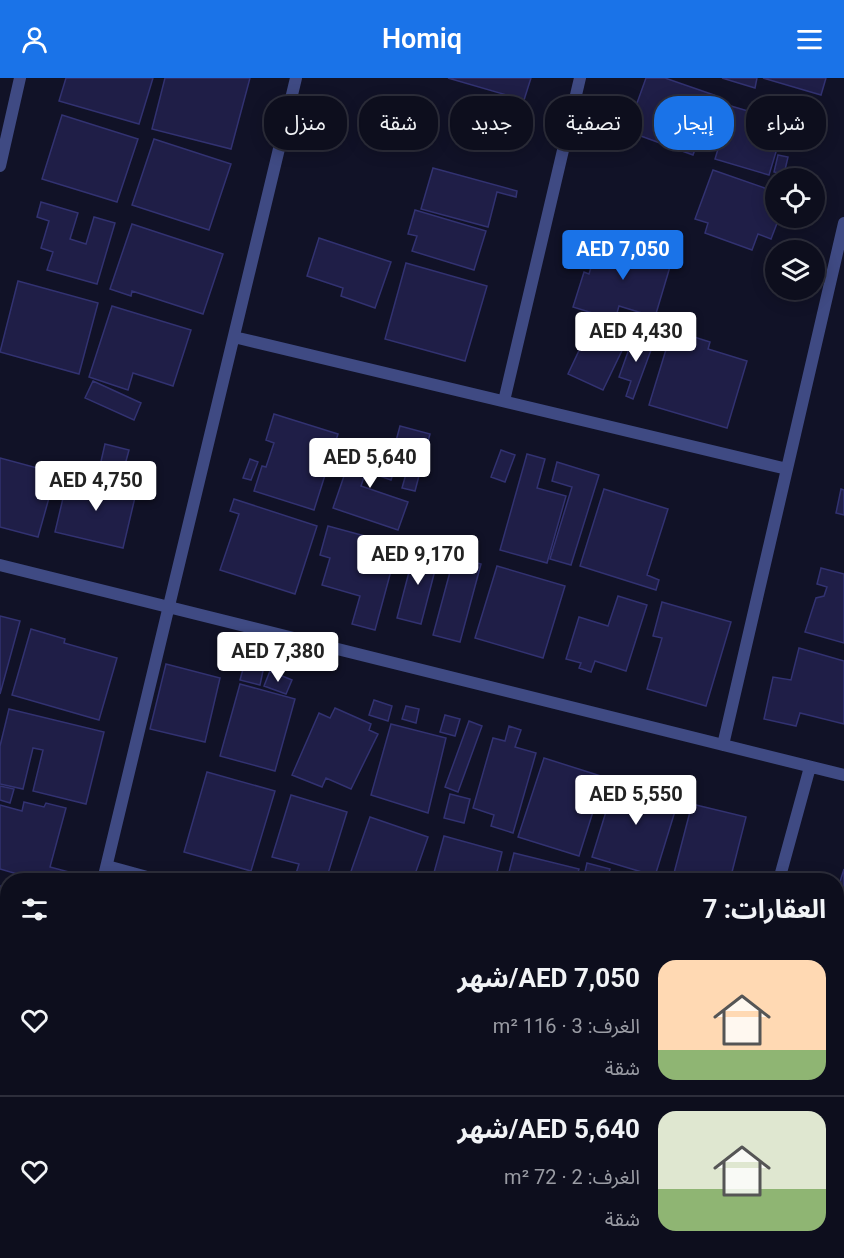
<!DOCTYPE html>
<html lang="ar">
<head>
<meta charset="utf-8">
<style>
  :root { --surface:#0d0e1d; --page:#161726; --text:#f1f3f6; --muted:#9a9ca4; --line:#2d2e3b; --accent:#1a73e8 }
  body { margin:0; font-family:Roboto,"Noto Sans Arabic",sans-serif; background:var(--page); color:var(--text); direction:rtl; height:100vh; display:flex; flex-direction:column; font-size:22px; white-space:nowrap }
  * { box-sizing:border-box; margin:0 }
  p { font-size:20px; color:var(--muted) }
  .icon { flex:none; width:33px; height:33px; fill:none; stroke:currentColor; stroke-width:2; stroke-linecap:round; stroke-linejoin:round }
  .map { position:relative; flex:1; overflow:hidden; direction:ltr }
  .sheet { position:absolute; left:0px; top:795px; width:844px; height:386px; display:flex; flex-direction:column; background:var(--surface); border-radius:24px 24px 0 0; box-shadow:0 3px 15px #0003,0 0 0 2px var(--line); direction:rtl }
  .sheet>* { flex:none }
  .banner { position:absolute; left:18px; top:18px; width:808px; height:54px; direction:rtl; display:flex; gap:12px }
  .controls { position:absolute; left:765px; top:90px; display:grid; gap:12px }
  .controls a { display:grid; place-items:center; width:60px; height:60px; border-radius:50%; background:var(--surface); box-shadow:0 3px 15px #0003,0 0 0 2px var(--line); font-size:30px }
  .price { position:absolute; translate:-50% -51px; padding:0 14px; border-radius:6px; background:#fff; color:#222; font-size:20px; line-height:39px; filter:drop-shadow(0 2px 3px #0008) }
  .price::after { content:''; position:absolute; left:50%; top:36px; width:18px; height:14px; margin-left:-9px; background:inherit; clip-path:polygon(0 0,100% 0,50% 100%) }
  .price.selected { background:var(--accent); color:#fff }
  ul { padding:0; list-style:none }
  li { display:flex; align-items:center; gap:18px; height:150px; padding:0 18px }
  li+li { border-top:2px solid var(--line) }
  li span { display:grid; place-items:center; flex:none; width:168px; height:120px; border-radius:18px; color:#555 }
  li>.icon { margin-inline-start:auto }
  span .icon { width:72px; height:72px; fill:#fffc; stroke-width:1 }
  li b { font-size:26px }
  h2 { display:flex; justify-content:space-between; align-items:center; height:72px; padding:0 18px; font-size:26px }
  .tag { padding:0 21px; border-radius:24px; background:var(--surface); box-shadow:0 3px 15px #0003,0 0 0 2px var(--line); font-size:21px; line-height:54px }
  .tag.selected { background:var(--accent); color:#fff }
  header { display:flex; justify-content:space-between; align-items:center; height:78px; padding:0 18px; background:var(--accent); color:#fff; font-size:27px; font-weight:600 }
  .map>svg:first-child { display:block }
  .building { fill:#1f1e47; stroke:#323271; stroke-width:1.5 }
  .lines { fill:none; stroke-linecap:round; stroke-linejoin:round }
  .minor { stroke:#3f4a83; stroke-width:12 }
</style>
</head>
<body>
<header><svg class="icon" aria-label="menu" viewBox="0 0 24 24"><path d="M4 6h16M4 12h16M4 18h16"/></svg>Homiq<svg class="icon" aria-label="person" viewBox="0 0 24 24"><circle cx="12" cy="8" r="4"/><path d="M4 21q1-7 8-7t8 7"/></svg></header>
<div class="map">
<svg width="844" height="1180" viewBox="0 0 844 1180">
  <rect width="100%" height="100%" fill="#111227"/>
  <path class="building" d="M 66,0 L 153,0 L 139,46 L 59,23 Z
    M 165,0 L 250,0 L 231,71 L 152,51 Z
    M 448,0 L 531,0 L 524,22 Z
    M 646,0 L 665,0 L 714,17 L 693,77 L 627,53 Z
    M 722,0 L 757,0 L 755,10 Z
    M 763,0 L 826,0 L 821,17 Z
    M 731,28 L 785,44 L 769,97 L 715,81 Z
    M 62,37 L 138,61 L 117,124 L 42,101 Z
    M 154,61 L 231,86 L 209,152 L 132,127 Z
    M 778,77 L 788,79 L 784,96 L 774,94 Z
    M 433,90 L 517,113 L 516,119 L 497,114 L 488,149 L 421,131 Z
    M 713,92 L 776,114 L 776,140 L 779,140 L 771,161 L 758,156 L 752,172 L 705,155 L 708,145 L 695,141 Z
    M 41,124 L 78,135 L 70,161 L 86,166 L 94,139 L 115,145 L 97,206 L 47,192 L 53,174 L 41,170 L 49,143 L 37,139 Z
    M 415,132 L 486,153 L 474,192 L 412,173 L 417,158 L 408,156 Z
    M 132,146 L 223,176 L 203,236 L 132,213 L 131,218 L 110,211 Z
    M 319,160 L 391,184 L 375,230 L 341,218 L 343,210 L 307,198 Z
    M 600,160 L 672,182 L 655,239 L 619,228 L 615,242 L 573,229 L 584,194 L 589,196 Z
    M 406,185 L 487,208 L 465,283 L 385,261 Z
    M 18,203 L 98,225 L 79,296 L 0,274 Z
    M 112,228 L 191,252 L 173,308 L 133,295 L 128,312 L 89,299 Z
    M 592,245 L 627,262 L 603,312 L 568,296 Z
    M 672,252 L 710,264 L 708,271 L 747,283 L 727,350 L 649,327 Z
    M 634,257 L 654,264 L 633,321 L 626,318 L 631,303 L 619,299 Z
    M 93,303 L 141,325 L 134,342 L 85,320 Z
    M 274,336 L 338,356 L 314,432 L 254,413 L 262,388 L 266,389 L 274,365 L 266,362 Z
    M 400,348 L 430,356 L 415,413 L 402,410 L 410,382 L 392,378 Z
    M 105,366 L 129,372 L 122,398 L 99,392 Z
    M 355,366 L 398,381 L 391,402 L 366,393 L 361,408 L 408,424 L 398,452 L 333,430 Z
    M 501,372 L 515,377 L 505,404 L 491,399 Z
    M 527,376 L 545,381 L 537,410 L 566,418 L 547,485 L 500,472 Z
    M 0,380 L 56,395 L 38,459 L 0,449 Z
    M 250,381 L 258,384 L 251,402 L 243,400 Z
    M 557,384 L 599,397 L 571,487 L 550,481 L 572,409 L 552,403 Z
    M 68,399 L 136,415 L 123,470 L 55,454 Z
    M 604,411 L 668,431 L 647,497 L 659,502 L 656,512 L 580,488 Z
    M 841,411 L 844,412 L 844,437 L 836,435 Z
    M 234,421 L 317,448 L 295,516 L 220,492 L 239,436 L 230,433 Z
    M 328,448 L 398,467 L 375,552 L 352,546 L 360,518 L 322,507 L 330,480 L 320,477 Z
    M 415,471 L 439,477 L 421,546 L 397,540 Z
    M 454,479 L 481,486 L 460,564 L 433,557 Z
    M 497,488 L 565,508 L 543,580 L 475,560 Z
    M 821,490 L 844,496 L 844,565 L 805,554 L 816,520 L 824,518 L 827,509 L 817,506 Z
    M 618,518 L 647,527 L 626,593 L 595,583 L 591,594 L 579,590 L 581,585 L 566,581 L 579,539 L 608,548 Z
    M 662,524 L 731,544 L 706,628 L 647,611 L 662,560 L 653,558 Z
    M 0,538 L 20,543 L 0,616 Z
    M 31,551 L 65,561 L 64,565 L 117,580 L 99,642 L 12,617 Z
    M 799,570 L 844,583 L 844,646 L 800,635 L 796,648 L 764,641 L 773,599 L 791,602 Z
    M 245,584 L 264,588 L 260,607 L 240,602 Z
    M 166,586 L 220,600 L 205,664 L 150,651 Z
    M 270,593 L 292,602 L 286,616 L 264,608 Z
    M 240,606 L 295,621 L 275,693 L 220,678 Z
    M 374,622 L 392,628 L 388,643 L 369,637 Z
    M 406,628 L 419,631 L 416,645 L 402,641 Z
    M 335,630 L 371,646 L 369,652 L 378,656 L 351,711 L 326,700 L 322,709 L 292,697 L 319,635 L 330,640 Z
    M 9,631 L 104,654 L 86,726 L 33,713 L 43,672 L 33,670 L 23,711 L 0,706 L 0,668 Z
    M 445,637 L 460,641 L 455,658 L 440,654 Z
    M 469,643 L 482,648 L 458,714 L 445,709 Z
    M 391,646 L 446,660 L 428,735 L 371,717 Z
    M 509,648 L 521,652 L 515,669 L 536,675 L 513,755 L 491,748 L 494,737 L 473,730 L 493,660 L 505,663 Z
    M 544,680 L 604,699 L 579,778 L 518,759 Z
    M 207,694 L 275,713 L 251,793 L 184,774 Z
    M 617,698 L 680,717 L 655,798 L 592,779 Z
    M 0,708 L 14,711 L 10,725 L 0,722 Z
    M 450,716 L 470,721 L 464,745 L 444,740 Z
    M 291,717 L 347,734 L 326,802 L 294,802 L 299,786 L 272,779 Z
    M 24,724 L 44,729 L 46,725 L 66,730 L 50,789 L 69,794 L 67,802 L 38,802 L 0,791 L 0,727 L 22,733 Z
    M 692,726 L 746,739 L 730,802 L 689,802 L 673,799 Z
    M 370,739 L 428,759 L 413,802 L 348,802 Z
    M 444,758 L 502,774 L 495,802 L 432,802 Z
    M 514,775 L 579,791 L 576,802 L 507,802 Z
    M 587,785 L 610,791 L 608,798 L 625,802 L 583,802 Z
    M 844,791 L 844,856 L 837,854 L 837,813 Z
    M 0,808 L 8,810 L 8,880 L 0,878 Z
    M 837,867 L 844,869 L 844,947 L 837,945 Z
    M 0,899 L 8,902 L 8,1000 L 2,1015 Z
    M 837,959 L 844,961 L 844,1026 L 837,1023 Z
    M 0,1093 L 8,1096 L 8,1128 L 0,1126 Z
    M 0,1136 L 8,1138 L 5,1179 L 0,1178 Z
    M 40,1173 L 101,1173 L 100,1180 L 39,1180 Z
    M 119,1173 L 185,1173 L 183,1180 L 117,1180 Z
    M 204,1173 L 264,1173 L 274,1176 L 273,1180 L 202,1180 Z"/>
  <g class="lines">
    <path class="minor" d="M 0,88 L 20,0
      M 234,259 L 787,391
      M 504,323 L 580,0
      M 0,487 L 844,697
      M 723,667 L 844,145
      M 107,788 L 158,802
      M 103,802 L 296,0
      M 779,802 L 810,689
      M 0,1048 L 8,1050
      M 529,1173 L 559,1180
      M 431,1180 L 433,1173
      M 676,1180 L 678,1173"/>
  </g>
</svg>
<div class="controls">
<a><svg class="icon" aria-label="locate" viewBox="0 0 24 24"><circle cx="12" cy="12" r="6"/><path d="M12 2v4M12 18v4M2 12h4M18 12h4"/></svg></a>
<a><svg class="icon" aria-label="layers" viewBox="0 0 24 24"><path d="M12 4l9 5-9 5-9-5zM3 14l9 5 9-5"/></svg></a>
</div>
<b class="price selected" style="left:623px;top:203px">AED 7,050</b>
<b class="price" style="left:636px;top:285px">AED 4,430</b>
<b class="price" style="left:370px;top:411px">AED 5,640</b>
<b class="price" style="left:96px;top:434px">AED 4,750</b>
<b class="price" style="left:418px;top:508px">AED 9,170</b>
<b class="price" style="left:278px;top:605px">AED 7,380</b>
<b class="price" style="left:636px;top:748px">AED 5,550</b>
<div class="banner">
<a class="tag">شراء</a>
<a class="tag selected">إيجار</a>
<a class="tag">تصفية</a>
<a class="tag">جديد</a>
<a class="tag">شقة</a>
<a class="tag">منزل</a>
</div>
<section class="sheet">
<h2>العقارات: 7<svg class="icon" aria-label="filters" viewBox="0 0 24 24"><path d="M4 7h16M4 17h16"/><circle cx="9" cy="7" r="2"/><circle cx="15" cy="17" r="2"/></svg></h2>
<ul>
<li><span style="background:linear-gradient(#ffd9b3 75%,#8fb573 0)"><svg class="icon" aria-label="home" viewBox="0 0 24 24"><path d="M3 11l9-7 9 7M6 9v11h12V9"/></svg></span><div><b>AED 7,050/شهر</b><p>الغرف: 3 · 116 m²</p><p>شقة</p></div><svg class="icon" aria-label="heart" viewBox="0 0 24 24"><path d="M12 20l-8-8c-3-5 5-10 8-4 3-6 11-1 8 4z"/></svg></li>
<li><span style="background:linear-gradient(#dfe7d0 65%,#8fb573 0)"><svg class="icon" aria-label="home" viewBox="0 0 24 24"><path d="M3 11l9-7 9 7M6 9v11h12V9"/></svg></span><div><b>AED 5,640/شهر</b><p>الغرف: 2 · 72 m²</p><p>شقة</p></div><svg class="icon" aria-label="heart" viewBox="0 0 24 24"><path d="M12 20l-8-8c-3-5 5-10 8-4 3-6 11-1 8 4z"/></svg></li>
</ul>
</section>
</div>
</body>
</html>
